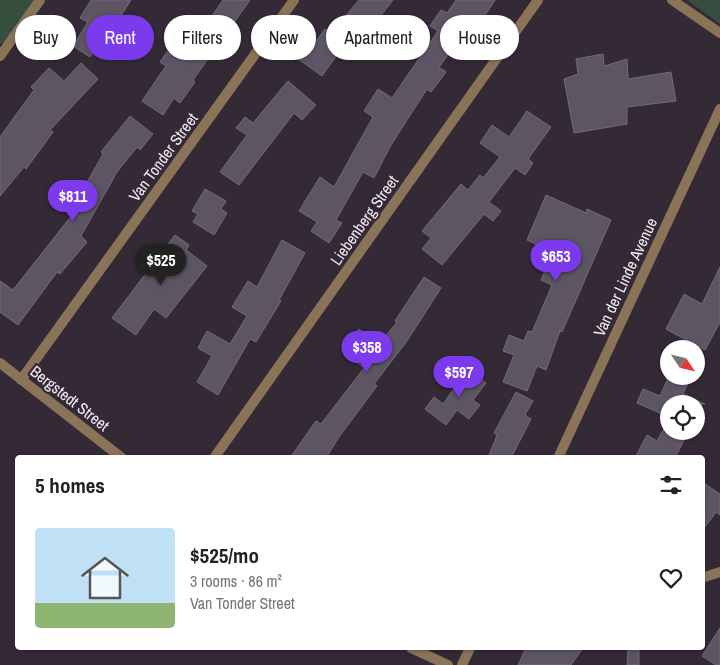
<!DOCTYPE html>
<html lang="en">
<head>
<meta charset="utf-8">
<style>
  :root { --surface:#fff; --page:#f2f2f2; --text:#222; --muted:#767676; --accent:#7c3aed }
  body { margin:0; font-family:"Archivo Narrow",sans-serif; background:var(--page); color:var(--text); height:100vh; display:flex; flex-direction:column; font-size:19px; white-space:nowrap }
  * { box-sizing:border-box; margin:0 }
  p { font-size:16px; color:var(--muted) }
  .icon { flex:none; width:28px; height:28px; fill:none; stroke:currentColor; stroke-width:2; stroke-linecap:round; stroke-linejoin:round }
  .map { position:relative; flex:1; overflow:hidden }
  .side { position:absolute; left:15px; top:455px; width:690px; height:195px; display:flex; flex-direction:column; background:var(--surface); border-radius:5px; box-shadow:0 1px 4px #0004 }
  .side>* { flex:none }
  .hud { position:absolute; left:15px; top:15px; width:690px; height:45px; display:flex; gap:10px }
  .needle { width:32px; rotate:125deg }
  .controls { position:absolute; left:660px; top:340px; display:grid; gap:10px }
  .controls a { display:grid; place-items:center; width:45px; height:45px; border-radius:50%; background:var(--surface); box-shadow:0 1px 4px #0004; font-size:25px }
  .price { position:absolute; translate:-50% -42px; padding:0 11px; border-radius:18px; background:var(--accent); color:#fff; font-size:16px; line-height:32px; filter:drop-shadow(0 1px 2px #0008) }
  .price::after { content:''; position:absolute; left:50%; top:30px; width:15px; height:11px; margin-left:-8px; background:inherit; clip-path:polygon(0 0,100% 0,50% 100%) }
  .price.selected { background:#222; color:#fff }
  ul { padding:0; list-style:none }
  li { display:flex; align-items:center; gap:15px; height:125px; padding:0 20px }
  li span { display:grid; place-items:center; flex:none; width:140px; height:100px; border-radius:5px; color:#555 }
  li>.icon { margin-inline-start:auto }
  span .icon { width:60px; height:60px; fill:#fffc; stroke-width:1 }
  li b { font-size:21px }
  h2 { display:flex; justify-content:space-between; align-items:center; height:60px; padding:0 20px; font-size:21px }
  .chip { padding:0 18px; border-radius:22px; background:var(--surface); box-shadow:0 1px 4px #0004; font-size:18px; line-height:45px }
  .chip.selected { background:var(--accent); color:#fff }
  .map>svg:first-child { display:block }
  .green { fill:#364e3d }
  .building { fill:#5d5563; stroke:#736b7a }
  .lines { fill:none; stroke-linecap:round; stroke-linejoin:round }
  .minor { stroke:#8b7358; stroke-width:10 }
  .labels { text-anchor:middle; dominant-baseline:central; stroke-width:4.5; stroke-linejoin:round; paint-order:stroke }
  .street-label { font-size:16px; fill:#f0e9f1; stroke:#342a36 }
</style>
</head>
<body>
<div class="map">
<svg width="720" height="665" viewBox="0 0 720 665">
  <rect width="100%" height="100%" fill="#342a36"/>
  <path class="green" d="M 0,0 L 37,0 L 4,42 L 0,44 Z
    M 687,0 L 720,0 L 720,24 Z"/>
  <path class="building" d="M 91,0 L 131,0 L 104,42 L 101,40 L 90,57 L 73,46 L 88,22 L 80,18 Z
    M 223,0 L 250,0 L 193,80 L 195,82 L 180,103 L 174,98 L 163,115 L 142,101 L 166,66 L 160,62 L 170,48 L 183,57 Z
    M 359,0 L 393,0 L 361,41 L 352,34 L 322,76 L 297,58 L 305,46 L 310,49 L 325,29 L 331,34 Z
    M 456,0 L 495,0 L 481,22 L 490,27 L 478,46 L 468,40 L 463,48 L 457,43 L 439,67 L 446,72 L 431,92 L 427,89 L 391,145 L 374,178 L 363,172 L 336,220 L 342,223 L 329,243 L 311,231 L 317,222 L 299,211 L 320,177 L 334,187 L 373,117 L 364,111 L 378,89 L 392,98 L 438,31 L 430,26 L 441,10 L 447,13 Z
    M 603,54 L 604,66 L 627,59 L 628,79 L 671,72 L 676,101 L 627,107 L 627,124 L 574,133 L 564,79 L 578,74 L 576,59 Z
    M 81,63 L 98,79 L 50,130 L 53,132 L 26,169 L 24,167 L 0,196 L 0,137 L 34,90 L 31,87 L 49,68 L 64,81 Z
    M 288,81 L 316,105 L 302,120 L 294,113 L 239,185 L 220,172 L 247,135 L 236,128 L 245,117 L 253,123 Z
    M 527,111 L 551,127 L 528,159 L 533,163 L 525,175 L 515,168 L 489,202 L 501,211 L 493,221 L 484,214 L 442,265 L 422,249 L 431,238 L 422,231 L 461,184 L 468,190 L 480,175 L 483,178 L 500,157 L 480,143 L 492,125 L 509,137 Z
    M 130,116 L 153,134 L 140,150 L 137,147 L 117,172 L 81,236 L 87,242 L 60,274 L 57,272 L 18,325 L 0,312 L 0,281 L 13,290 L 72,215 L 51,203 L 58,191 L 71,198 L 81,181 L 86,184 L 103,154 L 101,152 Z
    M 205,189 L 226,201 L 221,209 L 227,213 L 214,235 L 193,222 L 198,214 L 192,211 Z
    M 546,195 L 586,213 L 587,209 L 611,220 L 562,332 L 560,331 L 546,370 L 537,366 L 527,391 L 503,382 L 514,355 L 503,351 L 509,335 L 524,341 L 528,331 L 532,332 L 552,285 L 541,280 L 553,252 L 527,240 Z
    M 175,235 L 189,245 L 186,250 L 207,266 L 166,318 L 154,309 L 136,335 L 112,318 Z
    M 282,240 L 305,253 L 279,300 L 281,301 L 256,342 L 250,339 L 218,395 L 197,382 L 212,356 L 198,348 L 207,331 L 230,344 L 247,316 L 232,307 L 248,281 L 257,287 Z
    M 720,267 L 720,322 L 705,350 L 666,329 L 684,294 L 702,304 Z
    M 424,277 L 441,288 L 407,341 L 374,384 L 377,386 L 339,437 L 326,458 L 290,458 L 316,421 L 321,424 L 364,368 L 342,351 L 359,329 L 379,345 L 397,322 L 395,321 Z
    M 462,365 L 486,383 L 473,400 L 480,405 L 469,419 L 457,410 L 446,425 L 425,409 L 434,397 L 443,404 L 460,380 L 454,375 Z
    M 669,376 L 691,376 L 683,394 L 705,404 L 669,404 L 669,417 L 637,403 L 643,389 L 660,396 Z
    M 516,392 L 533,401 L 525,415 L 531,419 L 511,458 L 488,458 L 497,435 L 494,433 Z
    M 666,425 L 669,427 L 669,431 L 677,431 L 686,436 L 675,458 L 635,458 L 647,435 L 657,441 Z
    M 702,482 L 720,494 L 720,515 L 716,512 L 702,531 Z
    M 720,628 L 720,665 L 716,665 L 702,656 Z
    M 526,648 L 583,648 L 571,665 L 518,665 Z
    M 628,648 L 639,648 L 639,665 L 627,665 Z"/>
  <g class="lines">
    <path class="minor" d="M 672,0 L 720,33
      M 0,56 L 40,0
      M 0,363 L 122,458
      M 21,380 L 294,0
      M 214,458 L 538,0
      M 558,458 L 720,109
      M 702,578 L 720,572
      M 411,648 L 448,665
      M 462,665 L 470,648"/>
  </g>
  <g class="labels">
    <g class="street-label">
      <text transform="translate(163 157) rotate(-54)">Van Tonder Street</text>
      <text transform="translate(364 220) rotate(-55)">Liebenberg Street</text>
      <text transform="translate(625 277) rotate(-65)">Van der Linde Avenue</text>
      <text transform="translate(70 398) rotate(38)">Bergstedt Street</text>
    </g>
  </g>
</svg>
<div class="controls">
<a><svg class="needle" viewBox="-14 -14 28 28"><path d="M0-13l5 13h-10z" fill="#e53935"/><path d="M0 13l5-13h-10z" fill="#767676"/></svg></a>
<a><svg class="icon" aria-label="locate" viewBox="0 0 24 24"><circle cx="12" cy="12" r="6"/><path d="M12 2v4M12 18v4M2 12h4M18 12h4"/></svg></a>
</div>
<b class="price" style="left:73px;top:222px">$811</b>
<b class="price" style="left:556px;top:282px">$653</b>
<b class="price selected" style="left:161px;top:286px">$525</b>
<b class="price" style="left:367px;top:373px">$358</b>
<b class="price" style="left:459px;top:398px">$597</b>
<div class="hud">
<a class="chip">Buy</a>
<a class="chip selected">Rent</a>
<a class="chip">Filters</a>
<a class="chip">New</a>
<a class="chip">Apartment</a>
<a class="chip">House</a>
</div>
<section class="side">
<h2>5 homes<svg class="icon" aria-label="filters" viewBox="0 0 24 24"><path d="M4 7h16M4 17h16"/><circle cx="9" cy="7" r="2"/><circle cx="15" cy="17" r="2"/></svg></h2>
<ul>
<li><span style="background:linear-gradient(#bfe0f5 75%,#8fb573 0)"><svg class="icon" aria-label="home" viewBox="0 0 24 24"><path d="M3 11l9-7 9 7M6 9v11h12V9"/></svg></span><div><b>$525/mo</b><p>3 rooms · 86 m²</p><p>Van Tonder Street</p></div><svg class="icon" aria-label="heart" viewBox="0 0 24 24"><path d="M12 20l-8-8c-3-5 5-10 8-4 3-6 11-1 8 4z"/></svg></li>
</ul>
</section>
</div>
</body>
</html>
